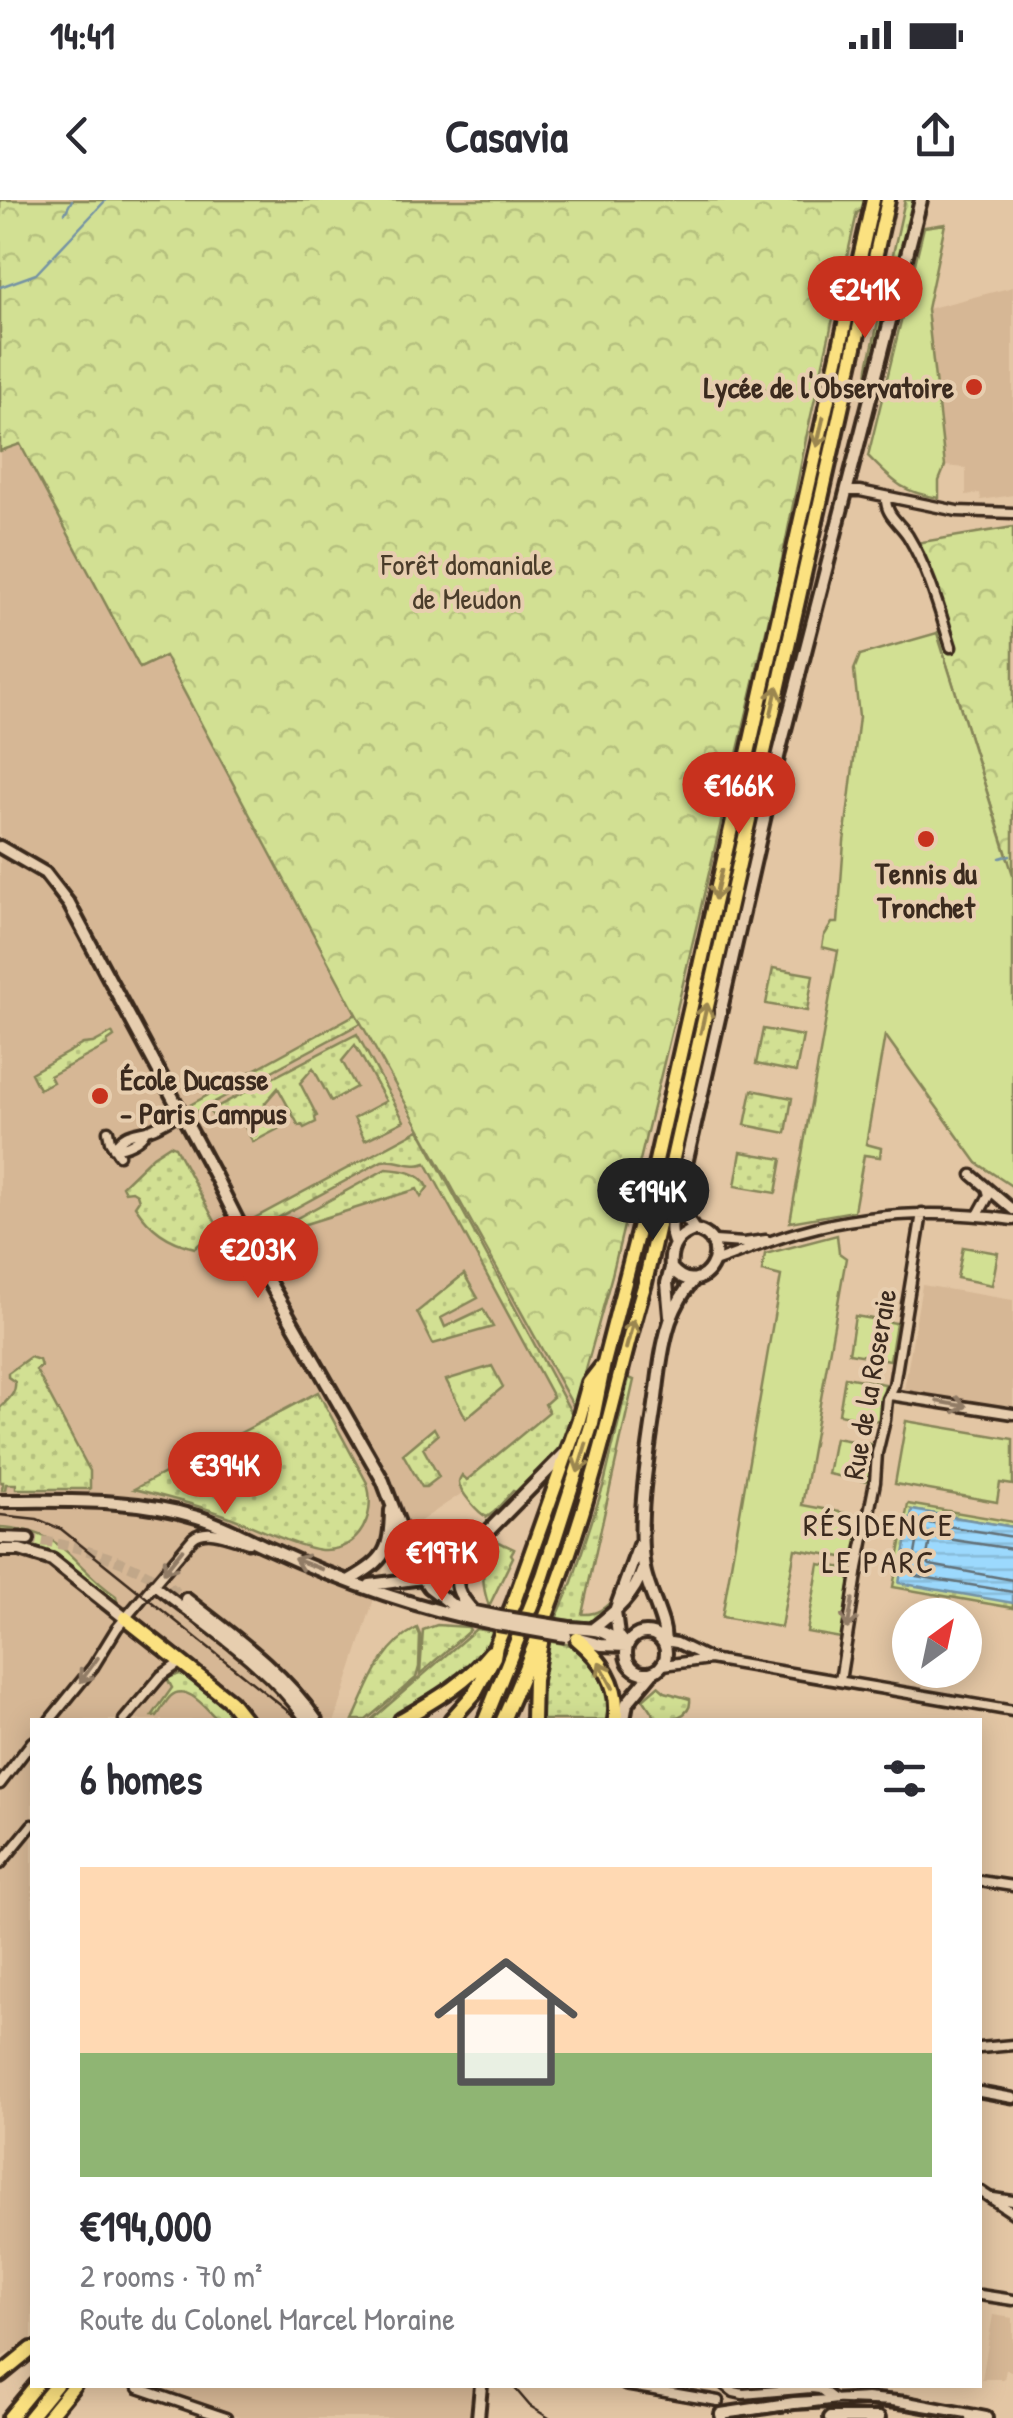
<!DOCTYPE html>
<html lang="en">
<head>
<meta charset="utf-8">
<style>
  :root { --surface:#fff; --page:#f7f7f7; --text:#2b2b33; --muted:#7c7c81; --accent:#c8321e }
  body { margin:0; font-family:"Patrick Hand",sans-serif; background:var(--page); color:var(--text); height:100vh; display:flex; flex-direction:column; font-size:38px; white-space:nowrap }
  * { box-sizing:border-box; margin:0 }
  p { font-size:32px; color:var(--muted) }
  .icon { flex:none; width:55px; height:55px; fill:none; stroke:currentColor; stroke-width:2; stroke-linecap:round; stroke-linejoin:round }
  .map { position:relative; flex:1; overflow:hidden }
  .drawer { position:absolute; left:30px; top:1518px; width:952px; height:670px; display:flex; flex-direction:column; background:var(--surface); border-radius:0px; box-shadow:0 5px 25px #0003 }
  .drawer>* { flex:none }
  .needle { width:65px; rotate:33deg }
  .controls { position:absolute; left:892px; top:1398px; display:grid; gap:20px }
  .controls a { display:grid; place-items:center; width:90px; height:90px; border-radius:50%; background:var(--surface); box-shadow:0 5px 25px #0003; font-size:50px }
  .price { position:absolute; translate:-50% -85px; padding:0 22px; border-radius:35px; background:var(--accent); color:#fff; font-size:32px; line-height:65px; filter:drop-shadow(0 2px 5px #0008) }
  .price::after { content:''; position:absolute; left:50%; top:60px; width:30px; height:22px; margin-left:-15px; background:inherit; clip-path:polygon(0 0,100% 0,50% 100%) }
  .price.selected { background:#222; color:#fff }
  ul { padding:0; list-style:none }
  li { display:grid; align-content:center; gap:20px; height:530px; padding:0 50px }
  li span { display:grid; place-items:center; height:310px; border-radius:0px; color:#555 }
  li>.icon { margin-inline-start:auto }
  span .icon { width:180px; height:180px; fill:#fffc; stroke-width:1 }
  li b { font-size:42px }
  h2 { display:flex; justify-content:space-between; align-items:center; height:120px; padding:0 50px; font-size:42px }
  .status { display:flex; justify-content:space-between; align-items:center; height:70px; padding:0 50px; background:var(--surface); direction:ltr }
  .status svg { height:28px; fill:currentColor }
  header { display:flex; justify-content:space-between; align-items:center; height:130px; padding:0 50px; background:var(--surface); font-size:45px; font-weight:700 }
  .map>svg:first-child { display:block }
  .built { fill:#d6b795 }
  .grass { fill:url(#grass-dots); stroke:#868558; stroke-width:2.5 }
  .forest { fill:url(#forest-crowns); stroke:#868558; stroke-width:2.5 }
  .green { fill:#d2e093; stroke:#868558; stroke-width:2.5 }
  .water { fill:url(#water-rules); stroke:#7593a4; stroke-width:2.5 }
  .lines { fill:none; stroke-linecap:round; stroke-linejoin:round }
  .shore { stroke:#627077; stroke-width:2.5 }
  .stream { stroke:#7593a4; stroke-width:2.5 }
  .secondary-tunnel { stroke:#c1a789; stroke-width:10; stroke-dasharray:10 5; stroke-linecap:butt }
  .street-casing { stroke:#3b2a1e; stroke-width:15 }
  .secondary-casing { stroke:#3b2a1e; stroke-width:18 }
  .highway-casing { stroke:#3b2a1e; stroke-width:20 }
  .street { stroke:#e7ceaf; stroke-width:8 }
  .secondary { stroke:#e7ceaf; stroke-width:10 }
  .highway { stroke:#fbe180; stroke-width:12 }
  .tram { stroke:#3b2a1e; stroke-width:2.5 }
  .secondary-bridge-casing { stroke:#3b2a1e; stroke-width:18; stroke-linecap:butt }
  .secondary-bridge { stroke:#e7ceaf; stroke-width:10 }
  .oneway { stroke:#9b864f }
  .oneway2 { stroke:#917c66 }
  .poi-dot { fill:#c8321e; stroke:#e7ceaf; stroke-width:4 }
  .labels { text-anchor:middle; dominant-baseline:central; stroke-width:8; stroke-linejoin:round; paint-order:stroke }
  .poi-label { font-size:30px; font-weight:bold; fill:#3b2a1e; stroke:#e7ceaf; text-anchor:end }
  .park-label { font-size:30px; fill:#4a3c2a; stroke:#e7ceaf }
  .street-label { font-size:30px; fill:#3b2a1e; stroke:#e7ceaf }
  .neighbourhood-label { font-size:32px; letter-spacing:2.5px; fill:#3b2a1e; stroke:#e7ceaf }
</style>
</head>
<body>
<div class="status"><b>14:41</b><svg viewBox="0 0 49 12"><path d="M0 12V9h3v3zM5 12V6h3v6zM10 12V3h3v9zM15 12V0h3v12zM26 1h20v11H26zM47 4h2v5h-2z"/></svg></div>
<header><svg class="icon" aria-label="back" viewBox="0 0 24 24"><path d="M15 5l-7 7 7 7"/></svg>Casavia<svg class="icon" aria-label="share" viewBox="0 0 24 24"><path d="M12 15V3M7 8l5-5 5 5M5 13v7h14v-7"/></svg></header>
<div class="map">
<svg width="1013" height="2218" viewBox="0 0 1013 2218">
  <defs>
    <pattern id="grass-dots" width="8" height="8" patternUnits="userSpaceOnUse" patternTransform="scale(2.5)"><rect width="8" height="8" fill="#d2e093"/><path d="M2 2h.1M6 6h.1" fill="none" stroke="#b5c07e" stroke-width="1.8" stroke-linecap="round"/></pattern>
    <pattern id="forest-crowns" width="20" height="18" patternUnits="userSpaceOnUse" patternTransform="scale(2.5)"><rect width="20" height="18" fill="#d2e093"/><path d="M2 6a3 3 0 1 1 6 0M12 15a3 3 0 1 1 6 0" fill="none" stroke="#b5c07e"/></pattern>
    <pattern id="water-rules" width="6" height="5" patternUnits="userSpaceOnUse" patternTransform="scale(2.5)"><rect width="6" height="5" fill="#9cd9fd"/><path d="M0 2.5h6" fill="none" stroke="#87bad8"/></pattern>
  </defs>
  <rect width="100%" height="100%" fill="#e3c6a4"/>
  <filter id="ink" filterUnits="userSpaceOnUse"><feTurbulence type="fractalNoise" baseFrequency=".01" numOctaves="2"/><feDisplacementMap in="SourceGraphic" scale="20" xChannelSelector="R" yChannelSelector="G"/><feConvolveMatrix kernelMatrix="1 2 1 2 8 2 1 2 1" color-interpolation-filters="sRGB"/></filter>
  <g filter="url(#ink)">
    <path class="built" d="M 1013,87 L 1013,295 L 981,300 L 980,293 L 966,295 L 966,268 L 945,266 L 927,109 Z
      M 20,244 L 139,467 L 165,456 L 421,936 L 575,1209 L 531,1247 L 410,1328 L 390,1349 L 335,1520 L 32,1520 L 32,2139 L 0,2158 L 0,251 Z
      M 922,1085 L 1013,1100 L 1013,1208 L 904,1190 Z
      M 993,2115 L 1013,2118 L 1013,2172 L 1006,2169 L 1004,2179 L 982,2179 Z
      M 144,2185 L 471,2185 L 469,2218 L 240,2218 Z"/>
    <path class="grass" d="M 905,0 L 914,0 L 866,191 L 868,167 Z
      M 773,768 L 813,775 L 807,811 L 766,804 Z
      M 356,814 L 361,823 L 194,913 L 190,905 Z
      M 763,829 L 803,836 L 796,872 L 756,864 Z
      M 112,833 L 114,837 L 107,842 L 108,845 L 50,876 L 53,882 L 39,889 L 31,873 L 83,844 L 93,843 Z
      M 357,834 L 404,921 L 365,940 L 354,918 L 386,901 L 355,845 L 342,861 L 356,887 L 331,901 L 313,868 L 300,883 L 317,916 L 315,918 L 316,922 L 304,928 L 302,925 L 299,926 L 278,888 L 265,903 L 278,929 L 253,942 L 236,910 L 222,926 L 209,911 Z
      M 752,890 L 792,898 L 786,933 L 745,925 Z
      M 419,930 L 572,1214 C 573,1245 535,1270 516,1292 L 513,1291 L 494,1312 L 487,1317 C 479,1314 459,1291 459,1282 C 459,1279 461,1277 462,1275 L 467,1280 L 549,1212 L 545,1204 L 553,1197 L 426,963 C 412,969 397,958 382,961 L 270,1022 L 254,1024 L 253,1019 Z
      M 170,945 L 175,947 L 218,1027 L 216,1039 L 205,1039 L 195,1048 C 168,1042 150,1029 135,1006 L 139,1000 L 137,994 L 132,991 L 125,992 L 122,986 L 153,956 Z
      M 741,952 L 782,959 L 776,993 L 735,986 Z
      M 386,969 C 401,970 421,972 428,987 L 421,997 L 417,989 L 299,1026 L 300,1034 L 264,1045 L 257,1033 L 277,1029 Z
      M 464,1074 L 478,1098 L 441,1118 L 445,1127 L 483,1109 L 493,1127 L 433,1144 L 417,1112 Z
      M 30,1157 L 39,1160 L 41,1166 L 36,1170 L 90,1271 L 90,1289 L 16,1289 L 16,1284 L 6,1284 L 5,1290 L 2,1290 L 3,1282 L 0,1282 L 0,1208 C 5,1201 17,1195 15,1182 L 8,1177 L 8,1173 Z
      M 492,1166 L 503,1187 L 466,1218 L 446,1180 Z
      M 629,1178 L 634,1180 L 582,1414 C 596,1415 606,1409 614,1397 L 612,1405 L 591,1422 L 556,1419 L 572,1382 L 604,1284 Z
      M 318,1192 L 367,1283 C 376,1315 361,1349 325,1350 C 306,1351 251,1325 230,1317 C 199,1305 166,1297 134,1289 Z
      M 434,1228 L 438,1235 L 423,1248 L 439,1277 L 426,1287 L 422,1287 L 403,1254 Z
      M 908,1304 L 1013,1322 L 1013,1327 L 912,1310 L 1013,1403 L 1013,1408 L 893,1387 Z
      M 0,1327 C 68,1331 68,1363 116,1396 L 117,1400 L 115,1402 L 58,1358 L 27,1348 L 29,1332 L 0,1331 Z
      M 495,1340 L 514,1349 L 511,1354 L 513,1357 L 489,1406 C 481,1385 480,1358 495,1340 Z
      M 437,1425 L 468,1427 L 470,1430 L 420,1474 L 423,1430 Z
      M 417,1428 L 420,1435 L 419,1467 L 416,1478 L 366,1520 L 353,1520 C 370,1484 380,1447 417,1428 Z
      M 476,1429 L 498,1432 L 478,1461 L 414,1510 L 393,1520 L 371,1520 Z
      M 547,1441 L 571,1445 L 586,1454 L 605,1482 L 610,1495 L 611,1520 L 537,1520 L 536,1506 Z
      M 180,1474 C 203,1480 222,1503 237,1520 L 218,1520 C 207,1510 187,1482 171,1496 C 166,1500 161,1511 157,1516 L 152,1516 L 172,1488 L 167,1478 Z
      M 658,1486 L 665,1492 L 690,1499 C 692,1517 671,1520 657,1520 L 643,1499 Z"/>
    <path class="forest" d="M 0,0 L 876,0 L 857,13 L 808,229 L 778,380 L 676,813 L 612,1075 L 575,1209 L 356,814 L 165,456 L 140,468 L 20,244 L 0,251 Z
      M 1013,327 L 1013,707 L 1008,658 L 937,433 L 940,430 L 916,343 Z"/>
    <path class="green" d="M 945,24 L 927,109 L 945,266 L 939,281 L 939,298 C 901,292 894,282 868,256 L 924,27 Z
      M 937,433 L 1013,675 L 1013,987 L 977,963 L 885,835 L 866,944 L 881,948 L 880,957 L 864,955 L 854,1011 L 790,1022 L 838,751 L 822,747 L 824,736 L 832,723 L 838,723 L 844,642 L 859,517 L 854,470 L 860,455 Z
      M 837,1035 L 839,1053 L 846,1058 L 802,1305 L 861,1316 L 854,1359 L 795,1349 L 781,1427 L 722,1417 L 781,1076 L 762,1071 L 765,1054 Z
      M 963,1047 L 998,1053 L 992,1085 L 957,1078 Z
      M 855,1116 L 896,1123 L 890,1160 L 849,1153 Z
      M 845,1177 L 885,1184 L 880,1221 L 839,1214 Z
      M 906,1221 L 1013,1239 L 1013,1285 L 1000,1283 L 997,1302 L 895,1284 Z
      M 835,1238 L 875,1245 L 869,1282 L 828,1274 Z
      M 819,1364 L 852,1369 L 841,1438 L 807,1432 Z"/>
    <path class="water" d="M 912,1310 L 1013,1327 L 1013,1403 L 899,1383 Z"/>
    <g class="lines">
      <path class="shore" d="M 1013,1337 L 923,1322 L 920,1326 L 912,1371 L 916,1376 L 1013,1392
        M 1013,1349 L 934,1337 L 930,1340 L 926,1361 L 930,1365 L 1013,1380"/>
      <path class="stream" d="M 65,13 L 72,0
        M 0,87 L 36,74 L 106,0
        M 1000,658 L 1010,655"/>
      <path class="secondary-tunnel" d="M 28,1339 C 84,1346 141,1364 186,1399"/>
      <g class="street-casing">
        <path id="street" d="M 848,291 L 860,291 L 957,311 L 1013,313
          M 886,297 C 885,315 899,322 908,336 C 929,371 939,409 951,447
          M 108,931 L 110,941 L 119,955
          M 145,931 C 141,941 125,948 114,948 C 126,931 134,934 150,929 C 161,925 171,918 181,913
          M 972,975 L 1013,1010
          M 978,1015 L 989,995 L 987,988
          M 714,1041 L 744,1043 L 766,1040
          M 714,1062 C 743,1052 772,1039 803,1031 C 872,1012 942,1010 1013,1020
          M 890,1195 L 1013,1214
          M 153,1384 C 205,1426 267,1464 306,1520
          M 664,1441 L 677,1443 L 710,1459 L 1013,1511
          M 663,1465 L 710,1459
          M 840,1481 L 858,1368 L 875,1282 L 877,1253 L 885,1220 L 887,1199 L 894,1185 L 922,1013
          M 50,1520 L 93,1467 L 117,1428 L 193,1338 C 207,1326 231,1338 248,1343
          M 124,1520 L 161,1476 L 181,1462
          M 0,1584 L 32,1542
          M 0,1664 L 32,1625
          M 980,1681 L 1013,1686
          M 980,1848 L 1013,1845
          M 980,1892 L 1013,1898
          M 980,1991 L 1013,2013
          M 993,1998 L 1013,2001
          M 980,2095 L 1013,2100
          M 625,2185 L 718,2201
          M 725,2185 L 734,2192 L 743,2194 L 811,2188 L 820,2189 L 835,2200
          M 138,2188 L 226,2218"/>
      </g>
      <g class="secondary-casing">
        <path id="secondary" d="M 0,647 L 45,673 L 69,704 L 215,976 L 264,1073 L 383,1281 L 416,1368 L 429,1387 L 451,1404 L 475,1412 L 500,1417
          M 679,995 L 684,1014 L 694,1030
          M 694,1030 C 739,1039 703,1106 671,1068 C 669,1050 676,1036 694,1030 Z
          M 675,1044 C 667,1028 674,1011 679,995 L 779,553 L 921,0
          M 670,1116 L 667,1083 L 671,1068
          M 0,1301 C 66,1301 133,1298 197,1317 C 222,1324 243,1337 266,1347 C 340,1381 418,1409 497,1424
          M 408,1334 L 422,1355 L 431,1363 L 446,1359 L 470,1342
          M 0,1338 L 28,1339
          M 0,1350 L 20,1350 L 52,1360 L 125,1418
          M 460,1360 C 454,1386 456,1393 474,1412
          M 350,1380 C 386,1359 390,1352 391,1310
          M 370,1385 L 422,1378 L 461,1359 L 567,1251
          M 186,1399 C 233,1436 282,1470 316,1520
          M 569,1428 C 597,1430 597,1427 622,1443
          M 594,1428 C 616,1411 634,1396 643,1369
          M626 1453a20 20 0 1 1 40 0a20 20 0 1 1-40 0Z
          M 579,1439 L 601,1445 L 626,1446
          M 664,1441 C 668,1425 647,1390 644,1368 C 636,1319 649,1248 656,1198 C 659,1173 662,1145 670,1121 C 675,1108 683,1092 693,1081
          M 627,1446 L 618,1435 L 615,1411 L 639,1345
          M 624,1520 L 627,1503 L 652,1473
          M 478,2218 L 481,2185
          M 722,2218 L 721,2214 L 794,2203 L 867,2199 L 907,2203 L 986,2218
          M 830,2218 L 879,2218"/>
      </g>
      <g class="highway-casing">
        <path id="highway" d="M 125,1418 L 230,1501 L 245,1520
          M 577,1439 C 602,1460 621,1486 615,1520
          M 401,1520 C 435,1500 466,1483 491,1452
          M 451,1520 L 474,1494 L 494,1457 L 496,1446 L 515,1399 L 579,1219 L 589,1183 L 603,1165
          M 485,1520 L 543,1376 L 592,1223 L 604,1163 L 653,974 L 873,0
          M 503,1520 C 536,1445 566,1369 589,1290 C 610,1222 624,1151 645,1083 L 888,0
          M 533,1520 L 534,1480 L 541,1443
          M 0,2175 L 32,2149
          M 9,2218 L 36,2185
          M 29,2218 L 56,2185
          M 47,2218 L 74,2185"/>
      </g>
      <use href="#street" class="street"/>
      <use href="#secondary" class="secondary"/>
      <use href="#highway" class="highway"/>
      <path class="tram" d="M 0,1315 L 37,1319 L 61,1329 L 299,1520
        M 512,2185 L 530,2206 L 549,2218
        M 732,2218 L 839,2204 L 890,2206 L 965,2218"/>
      <g class="secondary-bridge-casing">
        <path id="secondary-bridge" d="M 500,1417 L 569,1428
          M 497,1424 L 566,1436"/>
      </g>
      <use href="#secondary-bridge" class="secondary-bridge"/>
    </g>
    <defs><path id="oneway-shaft" d="M-6 0H5M1.5-3L5.5 0L1.5 3" fill="none" stroke-width="1.6" stroke-linecap="round" stroke-linejoin="round" transform="scale(2.5)"/></defs>
    <g class="oneway">
      <use href="#oneway-shaft" transform="translate(820 232) rotate(103)"/>
      <use href="#oneway-shaft" transform="translate(774 501) rotate(-77)"/>
      <use href="#oneway-shaft" transform="translate(718 685) rotate(103)"/>
      <use href="#oneway-shaft" transform="translate(704 818) rotate(-77)"/>
      <use href="#oneway-shaft" transform="translate(630 1134) rotate(-75)"/>
      <use href="#oneway-shaft" transform="translate(582 1258) rotate(107)"/>
      <use href="#oneway-shaft" transform="translate(606 1475) rotate(-118)"/>
    </g>
    <g class="oneway2">
      <use href="#oneway-shaft" transform="translate(952 1204) rotate(10)"/>
      <use href="#oneway-shaft" transform="translate(173 1361) rotate(129)"/>
      <use href="#oneway-shaft" transform="translate(308 1364) rotate(-159)"/>
      <use href="#oneway-shaft" transform="translate(850 1414) rotate(100)"/>
      <use href="#oneway-shaft" transform="translate(89 1470) rotate(126)"/>
    </g>
  </g>
  <g class="poi-dot">
    <circle cx="974" cy="187" r="10"/>
    <circle cx="926" cy="639" r="10"/>
    <circle cx="100" cy="896" r="10"/>
  </g>
  <g class="labels">
    <g class="poi-label">
      <text x="954" y="187">Lycée de l'Observatoire</text>
      <text x="926" y="673" text-anchor="middle">Tennis du<tspan x="926" dy="34">Tronchet</tspan></text>
      <text x="120" y="879" text-anchor="start">École Ducasse<tspan x="120" dy="34">- Paris Campus</tspan></text>
    </g>
    <g class="park-label">
      <text x="467" y="364">Forêt domaniale<tspan x="467" dy="34">de Meudon</tspan></text>
    </g>
    <g class="street-label">
      <text transform="translate(869 1184) rotate(-80)">Rue de la Roseraie</text>
    </g>
    <g class="neighbourhood-label">
      <text x="879" y="1324">RÉSIDENCE<tspan x="879" dy="37">LE PARC</tspan></text>
    </g>
  </g>
</svg>
<div class="controls">
<a><svg class="needle" viewBox="-14 -14 28 28"><path d="M0-13l5 13h-10z" fill="#e53935"/><path d="M0 13l5-13h-10z" fill="#7c7c81"/></svg></a>
</div>
<b class="price" style="left:865px;top:141px">€241K</b>
<b class="price" style="left:739px;top:637px">€166K</b>
<b class="price selected" style="left:653px;top:1043px">€194K</b>
<b class="price" style="left:258px;top:1101px">€203K</b>
<b class="price" style="left:225px;top:1317px">€394K</b>
<b class="price" style="left:442px;top:1404px">€197K</b>
<section class="drawer">
<h2>6 homes<svg class="icon" aria-label="filters" viewBox="0 0 24 24"><path d="M4 7h16M4 17h16"/><circle cx="9" cy="7" r="2"/><circle cx="15" cy="17" r="2"/></svg></h2>
<ul>
<li><span style="background:linear-gradient(#ffd9b3 60%,#8fb573 0)"><svg class="icon" aria-label="home" viewBox="0 0 24 24"><path d="M3 11l9-7 9 7M6 9v11h12V9"/></svg></span><div><b>€194,000</b><p>2 rooms · 70 m²</p><p>Route du Colonel Marcel Moraine</p></div></li>
</ul>
</section>
</div>
</body>
</html>
